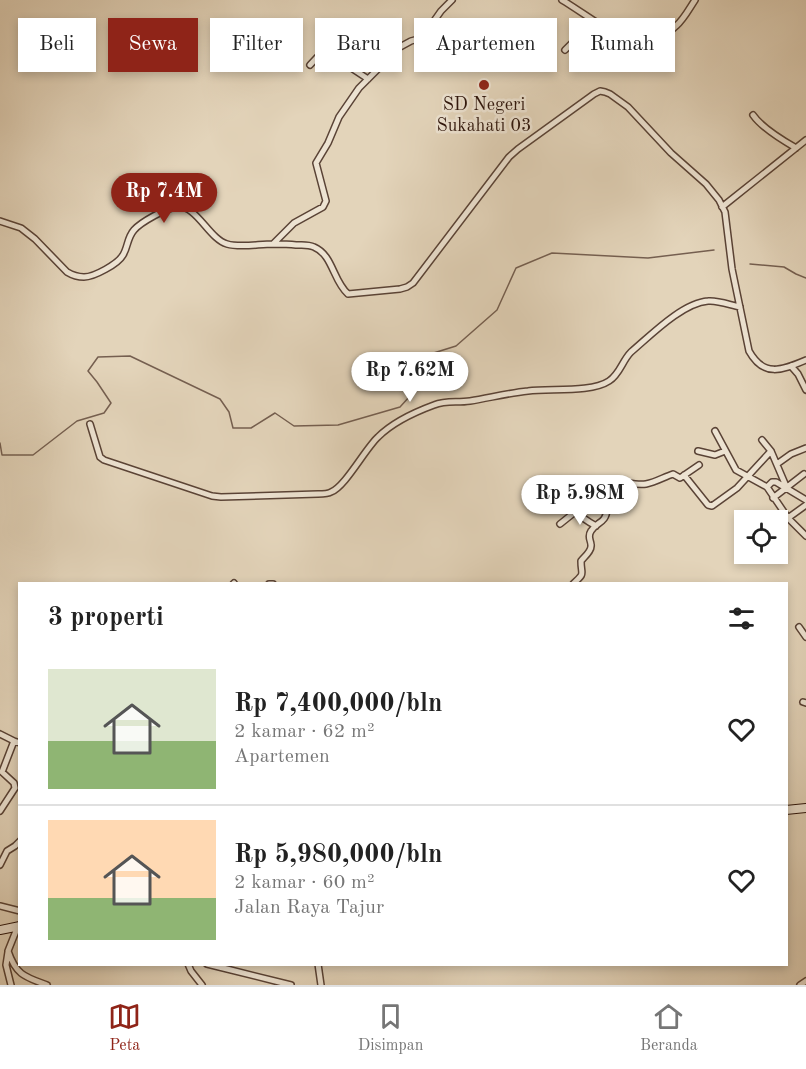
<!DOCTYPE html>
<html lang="id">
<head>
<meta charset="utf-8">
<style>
  :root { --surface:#fff; --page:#f2f2f2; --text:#222; --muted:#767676; --line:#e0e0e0; --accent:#8f2418 }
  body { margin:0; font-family:"Old Standard TT",serif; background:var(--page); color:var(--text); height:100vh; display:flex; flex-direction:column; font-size:22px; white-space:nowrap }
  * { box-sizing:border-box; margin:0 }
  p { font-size:20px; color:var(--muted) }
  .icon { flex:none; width:33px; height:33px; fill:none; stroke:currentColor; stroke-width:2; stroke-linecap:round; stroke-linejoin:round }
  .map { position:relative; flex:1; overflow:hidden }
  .drawer { position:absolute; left:18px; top:582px; width:770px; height:384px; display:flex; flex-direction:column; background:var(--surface); border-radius:0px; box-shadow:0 3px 9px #0003 }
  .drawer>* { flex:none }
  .banner { position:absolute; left:18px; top:18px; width:771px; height:54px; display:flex; gap:12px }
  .buttons { position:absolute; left:734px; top:510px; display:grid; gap:12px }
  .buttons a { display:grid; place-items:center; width:54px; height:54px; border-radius:0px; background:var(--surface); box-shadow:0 3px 9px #0003; font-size:30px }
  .price { position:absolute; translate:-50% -51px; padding:0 14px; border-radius:21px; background:#fff; color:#222; font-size:20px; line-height:39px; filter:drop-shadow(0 2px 3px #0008) }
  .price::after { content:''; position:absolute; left:50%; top:36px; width:18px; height:14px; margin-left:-9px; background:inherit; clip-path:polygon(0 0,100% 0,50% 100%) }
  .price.selected { background:var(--accent); color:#fff }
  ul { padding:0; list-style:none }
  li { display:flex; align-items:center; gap:18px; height:150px; padding:0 30px }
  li+li { border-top:2px solid var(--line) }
  li span { display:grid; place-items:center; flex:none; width:168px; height:120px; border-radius:0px; color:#555 }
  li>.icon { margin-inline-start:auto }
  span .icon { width:72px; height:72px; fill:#fffc; stroke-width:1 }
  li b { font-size:26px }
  h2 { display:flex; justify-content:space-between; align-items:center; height:72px; padding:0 30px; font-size:26px }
  .tag { padding:0 21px; border-radius:0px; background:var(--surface); box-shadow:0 3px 9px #0003; font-size:21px; line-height:54px }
  .tag.selected { background:var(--accent); color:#fff }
  .tab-bar { display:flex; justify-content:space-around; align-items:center; height:84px; border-top:2px solid var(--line); background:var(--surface); font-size:16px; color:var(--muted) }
  .tab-bar a { display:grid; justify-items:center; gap:3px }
  .tab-bar .selected { color:var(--accent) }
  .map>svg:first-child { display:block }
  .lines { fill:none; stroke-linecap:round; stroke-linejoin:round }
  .stream { stroke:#755f50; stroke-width:1.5 }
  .street-casing { stroke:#5a4336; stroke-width:8 }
  .secondary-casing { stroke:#2c130a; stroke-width:10 }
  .street { stroke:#ede3d2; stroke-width:5 }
  .secondary { stroke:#ede3d2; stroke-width:8 }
  .poi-dot { fill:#8f2418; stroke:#ede3d2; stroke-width:2 }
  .labels { text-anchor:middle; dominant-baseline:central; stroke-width:5; stroke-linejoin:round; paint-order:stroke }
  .poi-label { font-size:18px; fill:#2c130a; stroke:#ede3d2 }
</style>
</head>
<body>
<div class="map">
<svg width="806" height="985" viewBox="0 0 806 985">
  <rect width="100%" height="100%" fill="#e3d4ba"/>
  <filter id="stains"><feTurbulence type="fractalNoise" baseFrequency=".00333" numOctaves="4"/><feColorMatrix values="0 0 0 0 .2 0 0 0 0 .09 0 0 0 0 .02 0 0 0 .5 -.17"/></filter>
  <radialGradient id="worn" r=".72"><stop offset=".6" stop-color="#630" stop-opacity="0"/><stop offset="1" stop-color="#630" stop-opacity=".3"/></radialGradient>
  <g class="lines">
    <path class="stream" d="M 750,264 L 784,267 L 796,274 L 806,278
      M 0,443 L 2,455 L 33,455 L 77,421 L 104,413 L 111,403 L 97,382 L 88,371 L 98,357 L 130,356 L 220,399 L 229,412 L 233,428 L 251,428 L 275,413 L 294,426 L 338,425 L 400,407 L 410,396 L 408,361 L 456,346 L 497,310 L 516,268 L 552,253 L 648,258 L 714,250"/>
    <g class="street-casing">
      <path id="street" d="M 562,0 C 578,9 623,43 638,44 C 651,44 667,35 676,26 C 684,19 689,9 695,0
        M 565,50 L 594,21
        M 310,65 L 324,50 L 368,79
        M 753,115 C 762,128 782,140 796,148
        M 722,207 L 806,140
        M 0,221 L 21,228 L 35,239 L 67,272 C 72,275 78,277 84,277 C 94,277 118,264 123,255 C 128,247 127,238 134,230 C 141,222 166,208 177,207 C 196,204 209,239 227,244 C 240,248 259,244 273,244 C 280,244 288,244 296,245 C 301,245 308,244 314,247 C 333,255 333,281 348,294 L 400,289 L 407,287 L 413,283 L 509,157 L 518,149 L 594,94 L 600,91 L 605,92 L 610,94 L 628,107 L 671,153 L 706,184 L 719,200 L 725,212 L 732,269 L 749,351 C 764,378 782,370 806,360
        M 273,244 L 294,223 L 323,207 L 326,201 L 316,163 L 328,143 L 339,117 L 359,88 L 400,47 L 411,41 L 422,38 L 441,11 L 452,0
        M 791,366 L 798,374 L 806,390
        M 90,424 L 100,457 L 104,460 L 212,496 L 221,497 L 318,494 C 322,494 328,494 331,492 C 345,487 365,449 378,437 C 393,422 415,412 434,405 C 446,400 457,403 470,401 C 489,398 508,393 528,391 C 550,388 591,393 609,381 C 620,374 622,361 631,352 C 650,336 682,303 708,301 C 718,300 730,305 740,307
        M 715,431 L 736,470 L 767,487
        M 762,440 L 771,451 L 786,486
        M 698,451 L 715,455 L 725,451
        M 777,464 L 791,454 L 806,448
        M 684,475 L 708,505 L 712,506 L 737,488 L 771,451
        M 560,486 C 572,508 574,514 596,526
        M 773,498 L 804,474
        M 806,500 L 776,482 L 772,482 L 767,487 L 788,518 L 806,505
        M 788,518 L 806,536
        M 560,524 L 575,512
        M 233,584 L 234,583
        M 269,584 L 273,584
        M 573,584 C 586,572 581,576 581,561 C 584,557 592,551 591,545 C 591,540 587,537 591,531 C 597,521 606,524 607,509 L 598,491 C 607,473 630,487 646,484 C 656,482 664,477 673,474 L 680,478 L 699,465
        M 799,627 L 806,637
        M 803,702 L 806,703
        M 0,734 L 14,741
        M 0,811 L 15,788 L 14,783 L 2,772 L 14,741 L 20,743
        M 0,865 L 7,851 L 15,846 L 20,841
        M 0,906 L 20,911
        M 18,926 L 8,951 C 16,975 25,977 47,985
        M 8,952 L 6,965 L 11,985
        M 188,964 L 191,971 L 202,985
        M 207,964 L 291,985
        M 318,964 L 321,985
        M 800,985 L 806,981"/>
    </g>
    <g class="secondary-casing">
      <path id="secondary" d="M 786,810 L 806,808
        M 0,930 L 20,926"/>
    </g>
    <use href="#street" class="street"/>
    <use href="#secondary" class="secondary"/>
  </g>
  <circle class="poi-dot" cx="484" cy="85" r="6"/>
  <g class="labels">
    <g class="poi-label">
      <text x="484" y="105">SD Negeri<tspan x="484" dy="21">Sukahati 03</tspan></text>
    </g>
  </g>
  <rect width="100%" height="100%" filter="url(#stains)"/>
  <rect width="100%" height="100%" fill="url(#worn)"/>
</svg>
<div class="buttons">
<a><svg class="icon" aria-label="locate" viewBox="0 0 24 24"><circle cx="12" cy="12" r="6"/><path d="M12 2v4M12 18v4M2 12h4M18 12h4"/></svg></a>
</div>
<b class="price selected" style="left:164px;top:224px">Rp 7.4M</b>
<b class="price" style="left:410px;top:403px">Rp 7.62M</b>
<b class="price" style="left:580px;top:526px">Rp 5.98M</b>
<div class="banner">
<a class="tag">Beli</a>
<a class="tag selected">Sewa</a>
<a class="tag">Filter</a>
<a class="tag">Baru</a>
<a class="tag">Apartemen</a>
<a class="tag">Rumah</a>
</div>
<section class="drawer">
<h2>3 properti<svg class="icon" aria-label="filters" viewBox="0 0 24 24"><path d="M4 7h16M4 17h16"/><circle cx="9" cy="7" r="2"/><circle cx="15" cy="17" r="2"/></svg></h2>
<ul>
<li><span style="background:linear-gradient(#dfe7d0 60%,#8fb573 0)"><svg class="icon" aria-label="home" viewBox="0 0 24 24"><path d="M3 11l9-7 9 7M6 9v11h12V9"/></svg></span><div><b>Rp 7,400,000/bln</b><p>2 kamar · 62 m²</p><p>Apartemen</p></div><svg class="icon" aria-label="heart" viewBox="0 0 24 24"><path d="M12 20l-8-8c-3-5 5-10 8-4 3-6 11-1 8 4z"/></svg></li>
<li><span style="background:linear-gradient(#ffd9b3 65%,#8fb573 0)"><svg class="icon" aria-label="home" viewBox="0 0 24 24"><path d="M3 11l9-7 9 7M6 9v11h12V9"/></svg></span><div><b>Rp 5,980,000/bln</b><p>2 kamar · 60 m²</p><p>Jalan Raya Tajur</p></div><svg class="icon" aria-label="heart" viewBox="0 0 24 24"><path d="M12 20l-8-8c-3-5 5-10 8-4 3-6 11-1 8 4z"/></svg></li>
</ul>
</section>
</div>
<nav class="tab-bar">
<a class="selected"><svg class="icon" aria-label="map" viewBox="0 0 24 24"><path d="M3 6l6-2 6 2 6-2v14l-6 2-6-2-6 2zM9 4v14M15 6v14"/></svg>Peta</a>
<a><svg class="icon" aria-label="saved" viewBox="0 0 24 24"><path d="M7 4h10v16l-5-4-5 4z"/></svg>Disimpan</a>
<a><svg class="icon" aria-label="home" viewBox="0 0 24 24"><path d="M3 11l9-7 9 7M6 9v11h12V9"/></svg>Beranda</a>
</nav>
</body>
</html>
